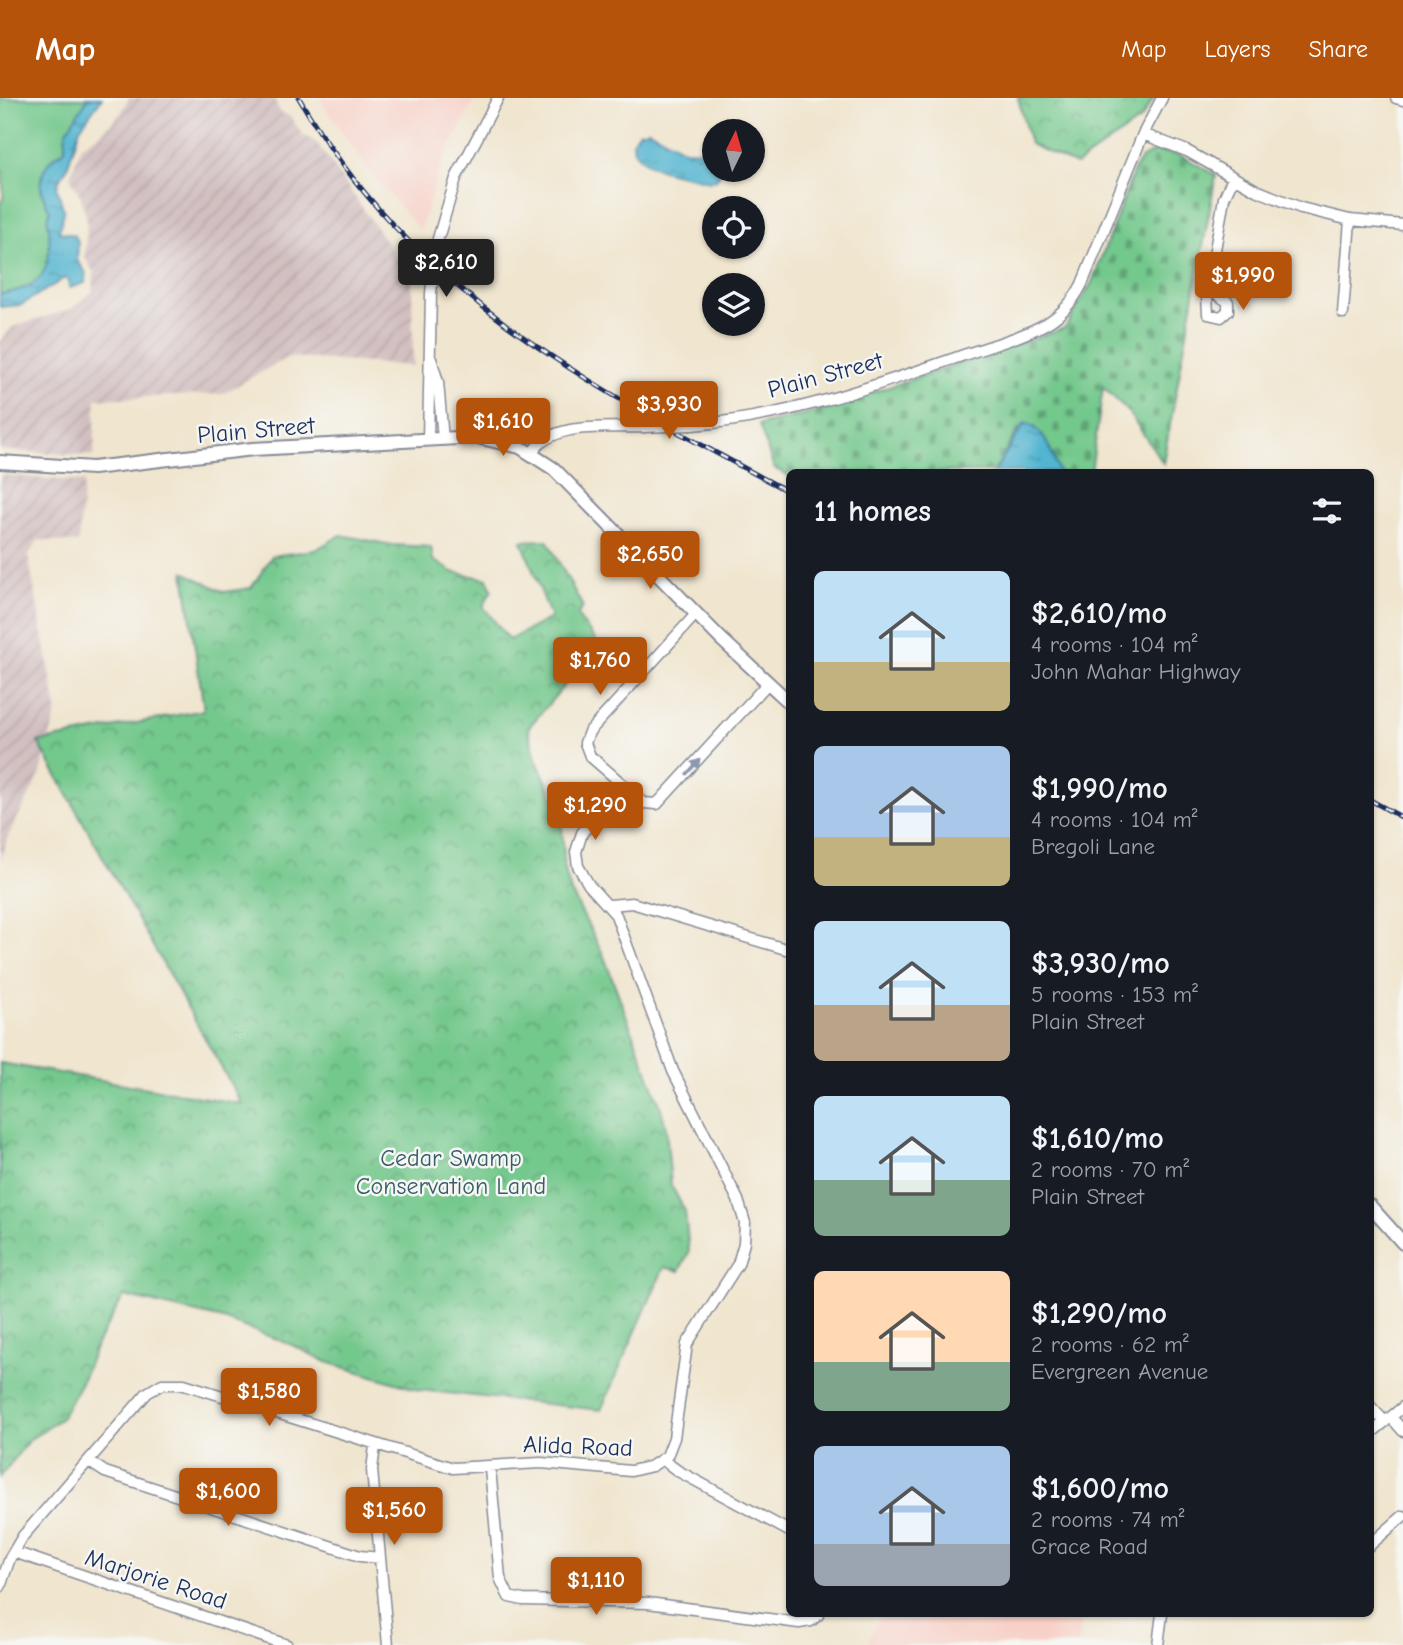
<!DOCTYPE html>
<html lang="en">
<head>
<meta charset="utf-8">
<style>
  :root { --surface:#171b24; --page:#242831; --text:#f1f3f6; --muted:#9ea1a6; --accent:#b45309 }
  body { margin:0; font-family:"Comic Neue",sans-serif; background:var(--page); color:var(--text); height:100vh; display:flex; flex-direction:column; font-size:26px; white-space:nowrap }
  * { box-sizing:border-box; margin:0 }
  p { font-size:23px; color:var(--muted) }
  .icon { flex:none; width:38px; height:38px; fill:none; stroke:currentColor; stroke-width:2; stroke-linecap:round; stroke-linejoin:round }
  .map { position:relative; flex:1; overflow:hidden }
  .details { position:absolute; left:786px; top:371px; width:588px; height:1148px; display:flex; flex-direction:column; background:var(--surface); border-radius:10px; box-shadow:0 2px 5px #0004 }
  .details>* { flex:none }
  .needle { width:46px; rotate:5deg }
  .tools { position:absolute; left:702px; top:21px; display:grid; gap:14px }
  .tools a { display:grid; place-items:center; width:63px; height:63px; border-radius:50%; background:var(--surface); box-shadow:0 2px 5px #0004; font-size:35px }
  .price { position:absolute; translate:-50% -60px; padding:0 16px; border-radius:7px; background:var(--accent); color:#fff; font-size:23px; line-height:46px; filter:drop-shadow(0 2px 4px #0008) }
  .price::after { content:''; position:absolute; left:50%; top:42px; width:21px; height:16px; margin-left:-10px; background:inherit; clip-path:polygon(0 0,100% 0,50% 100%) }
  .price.current { background:#222; color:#fff }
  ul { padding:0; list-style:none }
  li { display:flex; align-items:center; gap:21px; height:175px; padding:0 28px }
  li span { display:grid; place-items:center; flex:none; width:196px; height:140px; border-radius:10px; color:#555 }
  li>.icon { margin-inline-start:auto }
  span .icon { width:84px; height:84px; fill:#fffc; stroke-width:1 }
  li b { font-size:30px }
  h2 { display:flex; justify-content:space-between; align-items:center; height:84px; padding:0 28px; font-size:30px }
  header { display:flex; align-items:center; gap:42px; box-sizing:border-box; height:98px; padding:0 35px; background:var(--accent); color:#fff }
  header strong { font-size:33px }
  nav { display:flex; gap:38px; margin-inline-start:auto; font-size:24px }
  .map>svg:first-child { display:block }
  .built { fill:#f7d1c8 }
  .industrial { fill:url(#industrial-furrows) }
  .grass { fill:#73c88c; stroke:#477c75; stroke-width:2 }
  .cemetery { fill:url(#cemetery-stones); stroke:#477c75; stroke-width:2 }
  .park { fill:url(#park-crowns); stroke:#477c75; stroke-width:2 }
  .water { fill:url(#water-ripples); stroke:#367297; stroke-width:2 }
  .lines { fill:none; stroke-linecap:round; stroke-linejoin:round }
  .minor-casing { stroke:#868a96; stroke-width:13 }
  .major-casing { stroke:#868a96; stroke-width:16 }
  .minor { stroke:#fff; stroke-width:10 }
  .major { stroke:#fff; stroke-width:12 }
  .rail-casing { stroke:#1b2f5e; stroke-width:5 }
  .rail { stroke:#f6f6f2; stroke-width:2.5; stroke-dasharray:8; stroke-linecap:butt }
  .minor-bridge-casing { stroke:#868a96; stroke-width:13; stroke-linecap:butt }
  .minor-bridge { stroke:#fff; stroke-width:10 }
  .oneway { fill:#8d97ae }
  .labels { text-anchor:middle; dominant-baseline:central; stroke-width:5; stroke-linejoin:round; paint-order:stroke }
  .street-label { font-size:24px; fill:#1b2f5e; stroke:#f6f6f2 }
  .park-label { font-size:24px; fill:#355d6c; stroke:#f6f6f2 }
</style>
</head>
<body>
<header>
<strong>Map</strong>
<nav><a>Map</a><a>Layers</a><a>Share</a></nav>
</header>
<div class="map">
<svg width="1403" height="1547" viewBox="0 0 1403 1547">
  <defs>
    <pattern id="industrial-furrows" width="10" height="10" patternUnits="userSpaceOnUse" patternTransform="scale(1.75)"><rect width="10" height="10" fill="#d2bfc0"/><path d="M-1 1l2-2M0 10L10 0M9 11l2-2" fill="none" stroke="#b4a4a7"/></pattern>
    <pattern id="cemetery-stones" width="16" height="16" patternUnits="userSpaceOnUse" patternTransform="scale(1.75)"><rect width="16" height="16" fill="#73c88c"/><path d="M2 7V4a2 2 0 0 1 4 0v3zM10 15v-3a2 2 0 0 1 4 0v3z" fill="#5ea376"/></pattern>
    <pattern id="park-crowns" width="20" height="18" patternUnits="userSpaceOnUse" patternTransform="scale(1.75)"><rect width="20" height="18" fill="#73c88c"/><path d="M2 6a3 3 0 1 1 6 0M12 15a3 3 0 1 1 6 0" fill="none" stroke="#5ea376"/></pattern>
    <pattern id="water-ripples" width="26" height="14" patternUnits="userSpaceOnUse" patternTransform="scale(1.75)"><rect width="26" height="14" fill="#52b5d0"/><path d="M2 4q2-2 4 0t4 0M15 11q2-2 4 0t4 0" fill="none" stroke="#4394ac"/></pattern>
  </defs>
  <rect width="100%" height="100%" fill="#f6f6f2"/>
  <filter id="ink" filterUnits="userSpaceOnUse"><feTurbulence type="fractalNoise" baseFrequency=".0143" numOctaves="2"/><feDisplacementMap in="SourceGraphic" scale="14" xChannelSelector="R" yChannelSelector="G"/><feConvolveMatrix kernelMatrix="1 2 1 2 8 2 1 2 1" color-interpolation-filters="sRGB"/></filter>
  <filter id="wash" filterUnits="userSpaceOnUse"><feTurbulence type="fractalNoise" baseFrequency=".00686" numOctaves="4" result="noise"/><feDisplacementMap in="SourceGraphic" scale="28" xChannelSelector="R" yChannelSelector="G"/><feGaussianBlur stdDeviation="1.57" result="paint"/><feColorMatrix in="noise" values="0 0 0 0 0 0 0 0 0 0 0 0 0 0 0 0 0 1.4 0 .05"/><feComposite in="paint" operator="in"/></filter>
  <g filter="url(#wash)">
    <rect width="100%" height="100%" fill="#f0e5ce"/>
    <path class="built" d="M 319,0 L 476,0 L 441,67 L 420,133 L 368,72 Z
      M 881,1516 L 1082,1516 L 1077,1547 L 869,1547 L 869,1540 Z"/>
    <path class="industrial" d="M 129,0 L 274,0 L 280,14 L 291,19 L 302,36 L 317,45 L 397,159 L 412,175 L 413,268 L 288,259 L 222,296 L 96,301 L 94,358 L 0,352 L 0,244 L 12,229 L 71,211 L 92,194 L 94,175 L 85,160 L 87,123 L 81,99 L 70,79 L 81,48 L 101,35 L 121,15 Z
      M 0,377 L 84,384 L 78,445 L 38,442 L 28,458 L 57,611 L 41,675 L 8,738 L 0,763 Z"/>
    <path class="grass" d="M 0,0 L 88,0 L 66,34 L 65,52 C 40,73 32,82 50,113 C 46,120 48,123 49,130 C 51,172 45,190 0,196 L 0,106 L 3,101 L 3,74 L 0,74 Z"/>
    <path class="cemetery" d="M 1155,53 L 1180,57 L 1216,77 L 1163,365 L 1127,312 L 1103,289 L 1091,374 L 1059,374 L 1048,347 L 1034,328 L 1019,330 L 994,374 L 789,374 L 789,378 L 774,370 L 759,327 L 814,314 L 1065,230 L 1092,184 L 1135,70 L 1141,61 Z"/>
    <path class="park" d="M 1018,0 L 1154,0 L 1141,21 L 1076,67 L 1030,46 Z
      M 341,437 L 392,447 L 431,449 L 433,462 L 453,474 L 487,481 L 492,492 L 483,508 L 509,542 L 551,520 L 522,443 L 547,442 L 583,509 L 577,517 L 599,547 L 528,630 L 536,661 L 561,716 L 565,773 L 571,794 L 603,856 L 660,1007 L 666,1030 L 671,1087 L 685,1113 L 689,1154 L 679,1173 L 664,1169 L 601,1312 L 419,1292 L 327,1264 L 292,1247 L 223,1221 L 124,1198 L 96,1247 L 81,1284 L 61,1320 L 29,1342 L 0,1379 L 0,965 L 242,1006 L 38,644 L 204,612 L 184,474 L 224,494 L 251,490 L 272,458 L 315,452 Z"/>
    <path class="water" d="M 88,0 L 102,0 L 80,30 L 67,70 L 59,82 L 57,90 L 64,113 L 59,134 L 74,137 L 78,143 L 77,162 L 86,175 L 85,185 L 69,190 L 69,183 L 65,180 L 21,207 L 0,209 L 0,196 C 45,190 51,172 49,130 C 48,123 46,120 50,113 C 36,88 38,66 65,52 L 66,34 Z
      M 649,32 L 685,52 L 714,53 L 714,72 L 722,72 L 716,82 L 711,83 C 685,76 651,76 634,53 L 633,42 L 639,34 Z
      M 1025,325 C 1046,331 1052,356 1059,374 L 994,374 Z"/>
  </g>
  <g filter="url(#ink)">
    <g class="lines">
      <g class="minor-casing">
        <path id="minor" d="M 1396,0 L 1403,2
          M 1143,36 L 1187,53 L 1256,92 L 1301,110 L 1350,122 L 1403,127
          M 1208,190 L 1228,204 L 1228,213 L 1221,219 L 1208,216 L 1207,198 L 1224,100 L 1233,80
          M 1343,215 L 1350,122
          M 431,261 L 438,284 L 443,341
          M 691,327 C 783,321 875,288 961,258 C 989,248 1021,240 1047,225 C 1062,216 1074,202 1082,186 L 1143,36 L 1162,0
          M 428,342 L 431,195 L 437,144 L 456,80 L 498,0
          M 532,355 C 552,322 609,331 644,329
          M 696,516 L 589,634 L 585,645 L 590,658 L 644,705 L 657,706 L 768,585
          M 610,807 L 632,805 L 789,852
          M 1370,1308 L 1385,1324
          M 1391,1319 L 1403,1333
          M 1370,1336 L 1403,1309
          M 375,1348 L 372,1372 L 388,1547
          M 663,1362 L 678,1373 L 789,1433
          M 88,1363 L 105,1374 L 360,1458 L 380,1460
          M 490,1370 L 500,1480 L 509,1499 L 523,1502 L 648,1505 L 799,1525 L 811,1523 L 819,1516
          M 1370,1447 L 1403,1418
          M 14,1454 L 287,1547
          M 0,1489 L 10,1460 L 23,1438 L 147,1295 L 162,1286 L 184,1286 L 453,1370 L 541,1365 L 631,1373 L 652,1368 L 667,1358 L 674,1340 L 687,1246 L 738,1166 L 744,1145 L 745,1125 L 738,1102 L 673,973 L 616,817 L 589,787 L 578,768 L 576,754 L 582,735 L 623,686
          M 1158,1547 L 1162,1516"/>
      </g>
      <g class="major-casing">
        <path id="major" d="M 0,364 L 93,370 L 253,351 L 477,339 L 520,349 L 554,371 L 721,541 L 789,604
          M 1370,1108 L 1403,1145"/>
      </g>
      <use href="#minor" class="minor"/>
      <use href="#major" class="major"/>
      <g class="rail-casing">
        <path id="rail" d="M 299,0 C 412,197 596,291 789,394
          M 1370,702 L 1403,720"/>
      </g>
      <use href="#rail" class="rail"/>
      <g class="minor-bridge-casing">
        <path id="minor-bridge" d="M 644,329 L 691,327"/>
      </g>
      <use href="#minor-bridge" class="minor-bridge"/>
    </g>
    <defs><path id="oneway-solid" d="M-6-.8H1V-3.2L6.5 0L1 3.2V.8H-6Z" transform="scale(1.75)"/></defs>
    <use class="oneway" href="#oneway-solid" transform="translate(693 669) rotate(-48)"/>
  </g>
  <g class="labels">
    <g class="street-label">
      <text transform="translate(825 277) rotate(-15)">Plain Street</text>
      <text transform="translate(256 332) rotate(-5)">Plain Street</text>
      <text transform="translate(578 1348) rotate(2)">Alida Road</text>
      <text transform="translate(156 1481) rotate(18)">Marjorie Road</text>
    </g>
    <g class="park-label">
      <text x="451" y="1060">Cedar Swamp<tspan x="451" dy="28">Conservation Land</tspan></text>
    </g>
  </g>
</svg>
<div class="tools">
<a><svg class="needle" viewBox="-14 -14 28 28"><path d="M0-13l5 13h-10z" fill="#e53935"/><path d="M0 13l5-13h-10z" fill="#9ea1a6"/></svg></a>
<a><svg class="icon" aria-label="locate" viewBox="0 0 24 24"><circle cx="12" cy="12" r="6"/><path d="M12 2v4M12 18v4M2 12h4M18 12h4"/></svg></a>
<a><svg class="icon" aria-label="layers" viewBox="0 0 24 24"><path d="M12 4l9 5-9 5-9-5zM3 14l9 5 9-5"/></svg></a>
</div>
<b class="price current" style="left:446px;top:201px">$2,610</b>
<b class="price" style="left:1243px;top:214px">$1,990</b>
<b class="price" style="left:669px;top:343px">$3,930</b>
<b class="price" style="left:503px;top:360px">$1,610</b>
<b class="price" style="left:650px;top:493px">$2,650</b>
<b class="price" style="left:600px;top:599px">$1,760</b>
<b class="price" style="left:595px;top:744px">$1,290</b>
<b class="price" style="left:269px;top:1330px">$1,580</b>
<b class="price" style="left:228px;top:1430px">$1,600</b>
<b class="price" style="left:394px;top:1449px">$1,560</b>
<b class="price" style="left:596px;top:1519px">$1,110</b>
<section class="details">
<h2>11 homes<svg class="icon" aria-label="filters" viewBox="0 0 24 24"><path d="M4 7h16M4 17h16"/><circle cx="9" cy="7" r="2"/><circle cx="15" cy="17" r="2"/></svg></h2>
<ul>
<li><span style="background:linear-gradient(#bfe0f5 65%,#c2b280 0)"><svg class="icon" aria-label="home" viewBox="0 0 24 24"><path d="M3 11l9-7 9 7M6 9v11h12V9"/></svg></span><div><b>$2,610/mo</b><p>4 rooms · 104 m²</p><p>John Mahar Highway</p></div></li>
<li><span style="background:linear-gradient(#a9c7e8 65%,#c2b280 0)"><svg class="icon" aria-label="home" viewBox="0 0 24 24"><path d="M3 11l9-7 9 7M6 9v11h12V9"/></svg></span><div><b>$1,990/mo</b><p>4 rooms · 104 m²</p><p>Bregoli Lane</p></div></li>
<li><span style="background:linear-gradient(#bfe0f5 60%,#b9a48a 0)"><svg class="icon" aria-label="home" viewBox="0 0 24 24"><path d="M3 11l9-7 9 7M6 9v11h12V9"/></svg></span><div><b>$3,930/mo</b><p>5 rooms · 153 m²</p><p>Plain Street</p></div></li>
<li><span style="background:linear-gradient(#bfe0f5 60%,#7fa58c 0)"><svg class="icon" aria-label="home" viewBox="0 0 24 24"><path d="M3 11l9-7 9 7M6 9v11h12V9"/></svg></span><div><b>$1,610/mo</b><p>2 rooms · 70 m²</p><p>Plain Street</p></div></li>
<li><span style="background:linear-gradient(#ffd9b3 65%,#7fa58c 0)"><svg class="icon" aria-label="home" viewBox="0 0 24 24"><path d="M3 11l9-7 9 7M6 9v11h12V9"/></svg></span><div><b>$1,290/mo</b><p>2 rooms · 62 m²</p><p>Evergreen Avenue</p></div></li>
<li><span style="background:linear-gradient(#a9c7e8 70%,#9aa5b1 0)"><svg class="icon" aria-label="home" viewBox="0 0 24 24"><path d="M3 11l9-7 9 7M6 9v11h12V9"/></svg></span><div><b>$1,600/mo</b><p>2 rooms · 74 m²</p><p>Grace Road</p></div></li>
</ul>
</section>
</div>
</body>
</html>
